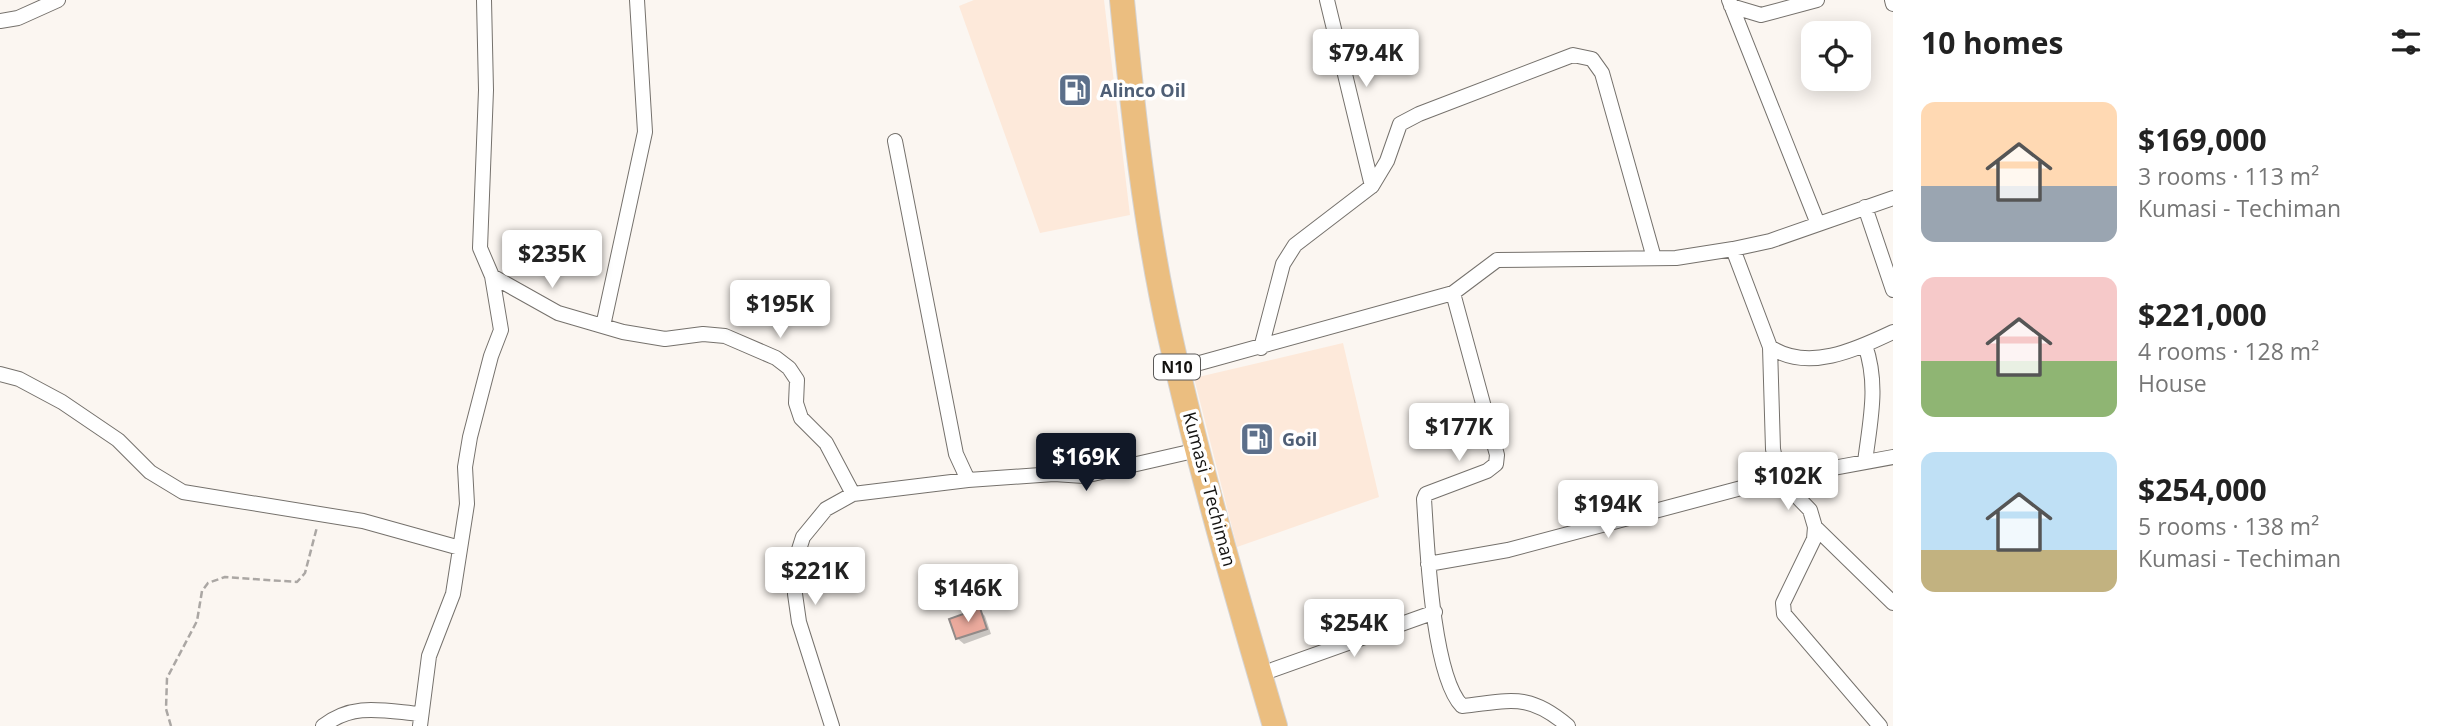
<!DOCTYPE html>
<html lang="en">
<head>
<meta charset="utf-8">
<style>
  :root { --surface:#fff; --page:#f2f2f2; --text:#222; --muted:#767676; --accent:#111827 }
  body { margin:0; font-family:"Open Sans",sans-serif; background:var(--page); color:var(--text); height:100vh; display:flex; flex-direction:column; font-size:26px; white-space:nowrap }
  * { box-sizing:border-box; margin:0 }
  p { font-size:23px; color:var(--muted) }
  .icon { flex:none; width:38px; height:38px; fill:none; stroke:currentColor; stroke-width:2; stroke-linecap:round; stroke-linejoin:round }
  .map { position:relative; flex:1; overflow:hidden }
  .side { display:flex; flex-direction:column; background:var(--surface); width:560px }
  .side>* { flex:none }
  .buttons { position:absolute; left:1801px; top:21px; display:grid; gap:14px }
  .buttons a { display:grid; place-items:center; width:70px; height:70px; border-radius:14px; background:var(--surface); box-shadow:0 4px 18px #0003; font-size:35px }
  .price { position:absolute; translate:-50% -60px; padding:0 16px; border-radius:7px; background:#fff; color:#222; font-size:23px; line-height:46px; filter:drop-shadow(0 2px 4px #0008) }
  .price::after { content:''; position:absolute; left:50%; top:42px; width:21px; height:16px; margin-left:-10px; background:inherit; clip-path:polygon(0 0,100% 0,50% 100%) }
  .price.active { background:var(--accent); color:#fff }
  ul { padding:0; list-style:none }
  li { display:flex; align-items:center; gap:21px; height:175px; padding:0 28px }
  li span { display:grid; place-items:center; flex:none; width:196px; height:140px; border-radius:14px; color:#555 }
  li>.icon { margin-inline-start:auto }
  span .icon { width:84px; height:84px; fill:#fffc; stroke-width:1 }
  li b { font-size:30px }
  h2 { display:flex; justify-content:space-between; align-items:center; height:84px; padding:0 28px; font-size:30px }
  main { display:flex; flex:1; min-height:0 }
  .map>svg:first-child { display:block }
  .commercial { fill:#fde9da }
  .shadow { fill:#0003 }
  .building { fill:#ebaa9d; stroke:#918a88; stroke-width:2 }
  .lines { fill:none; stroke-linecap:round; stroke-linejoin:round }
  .street-casing { stroke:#75716c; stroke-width:16 }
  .highway-casing { stroke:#d5d4d4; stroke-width:26 }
  .path { stroke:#aba7a4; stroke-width:2.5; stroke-dasharray:7 3.5; stroke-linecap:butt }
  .street { stroke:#fff; stroke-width:14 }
  .highway { stroke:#ebbe80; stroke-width:24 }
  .labels { text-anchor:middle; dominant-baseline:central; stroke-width:7; stroke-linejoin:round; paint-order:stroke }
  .shield { fill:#fff; stroke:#5a5958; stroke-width:2 }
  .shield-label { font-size:16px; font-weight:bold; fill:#131210 }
  .service-label { font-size:18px; font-weight:bold; fill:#4e5e75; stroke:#fff; text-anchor:start }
  .street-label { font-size:18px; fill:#131210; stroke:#fff }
</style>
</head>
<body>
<main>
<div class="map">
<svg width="1893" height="726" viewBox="0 0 1893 726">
  <rect width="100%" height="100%" fill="#fbf6f1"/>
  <path class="commercial" d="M 974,0 L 1104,0 L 1130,215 L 1040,233 L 959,6 Z
    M 1343,343 L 1379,497 L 1237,547 L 1194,378 Z"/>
  <path class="shadow" d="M 979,610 L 985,616 L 991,634 L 964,644 L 958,639 L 951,620 Z"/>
  <path class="building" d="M 980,608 L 987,629 L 956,639 L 949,619 Z"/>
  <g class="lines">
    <g class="street-casing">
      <path id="street" d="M 1327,0 L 1372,186
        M 1729,0 L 1818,224
        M 1892,0 L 1893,4
        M 1731,6 L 1761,15 L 1817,0
        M 0,21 L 18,18 L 58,0
        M 895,141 L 956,454 L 968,480
        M 1865,207 L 1893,290
        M 1733,249 L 1770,347 L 1773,449 L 1779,478 L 1810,510 L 1815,527 L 1814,539 L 1783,603 L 1784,614 L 1880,726
        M 492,276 L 558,313 L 623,332 L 665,339 L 703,334 L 725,336 L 776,358 L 789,368 L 797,380 L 796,403 L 801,418 L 826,443 L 853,494
        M 1453,293 L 1497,455 L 1496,464 L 1487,471 L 1426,494 L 1424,499 C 1427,544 1432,675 1462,706 C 1511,701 1528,692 1568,726
        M 603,326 L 645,132 L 637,0
        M 1865,345 C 1879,385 1870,421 1865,462
        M 1770,347 C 1808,372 1855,350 1893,332
        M 1261,348 L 1283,264 L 1295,245 L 1372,186 L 1387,161 L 1400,124 L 1419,114 L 1573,55 L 1592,59 L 1602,73 L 1654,258
        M 1178,369 L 1453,293 L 1497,260 L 1676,258 L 1733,249 L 1770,241 L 1893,198
        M 0,374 L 19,379 L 62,402 L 118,440 L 150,472 L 183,492 L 363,521 L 460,548
        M 1815,527 L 1893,603
        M 1428,564 L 1508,550 L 1779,478 L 1893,457
        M 1261,674 L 1435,612
        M 323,726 C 354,702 384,711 421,714
        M 420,726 L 429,656 L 453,594 L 467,504 L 465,467 L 470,437 L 491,356 L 501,330 L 492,276 L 480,248 L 486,90 L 484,0
        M 832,726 L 799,622 L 795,594 L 795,562 L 803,537 L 826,509 L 853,494 L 968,480 L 1054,474 L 1084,476 L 1198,450"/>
    </g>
    <g class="highway-casing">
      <path id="highway" d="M 1122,0 C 1133,113 1145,225 1170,336 C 1199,467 1237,597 1275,726"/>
    </g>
    <path class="path" d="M 171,726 L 166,709 L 167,678 L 197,621 L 202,591 L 208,583 L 225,577 L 297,582 L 305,573 L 317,527"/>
    <use href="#street" class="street"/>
    <use href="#highway" class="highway"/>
  </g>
  <defs>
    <g id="fuel-square" transform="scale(1.75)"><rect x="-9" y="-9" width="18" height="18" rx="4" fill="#5c6f8a" stroke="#fff"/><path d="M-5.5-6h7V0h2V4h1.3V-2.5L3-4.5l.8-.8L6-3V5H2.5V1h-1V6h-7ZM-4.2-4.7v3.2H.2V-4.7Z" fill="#fff"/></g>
  </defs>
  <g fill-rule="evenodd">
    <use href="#fuel-square" x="1075" y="90"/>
    <use href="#fuel-square" x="1257" y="439"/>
  </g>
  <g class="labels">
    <rect class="shield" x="1154" y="354.5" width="46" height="25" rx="5"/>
    <g class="shield-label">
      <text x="1177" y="367">N10</text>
    </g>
    <g class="service-label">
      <text x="1100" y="90">Alinco Oil</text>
      <text x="1282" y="439">Goil</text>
    </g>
    <g class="street-label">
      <text transform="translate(1210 489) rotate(75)">Kumasi - Techiman</text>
    </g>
  </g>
</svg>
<div class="buttons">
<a><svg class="icon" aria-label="locate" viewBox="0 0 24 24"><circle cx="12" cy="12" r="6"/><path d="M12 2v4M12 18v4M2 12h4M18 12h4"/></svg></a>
</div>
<b class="price" style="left:1366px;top:89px">$79.4K</b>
<b class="price" style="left:552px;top:290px">$235K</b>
<b class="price" style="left:780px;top:340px">$195K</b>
<b class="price" style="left:1459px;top:463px">$177K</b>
<b class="price active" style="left:1086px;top:493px">$169K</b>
<b class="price" style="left:1788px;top:512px">$102K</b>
<b class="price" style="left:1608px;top:540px">$194K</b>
<b class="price" style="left:815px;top:607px">$221K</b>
<b class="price" style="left:968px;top:624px">$146K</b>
<b class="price" style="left:1354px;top:659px">$254K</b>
</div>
<section class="side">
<h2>10 homes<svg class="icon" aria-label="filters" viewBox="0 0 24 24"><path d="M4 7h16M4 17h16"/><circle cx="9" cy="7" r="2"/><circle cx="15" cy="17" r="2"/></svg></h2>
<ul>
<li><span style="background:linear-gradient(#ffd9b3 60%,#9aa5b1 0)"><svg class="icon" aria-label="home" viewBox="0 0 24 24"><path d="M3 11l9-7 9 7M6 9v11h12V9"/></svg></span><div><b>$169,000</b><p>3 rooms · 113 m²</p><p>Kumasi - Techiman</p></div></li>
<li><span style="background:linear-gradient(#f6c9c9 60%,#8fb573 0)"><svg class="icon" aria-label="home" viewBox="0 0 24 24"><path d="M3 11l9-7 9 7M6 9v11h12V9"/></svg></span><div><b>$221,000</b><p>4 rooms · 128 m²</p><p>House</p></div></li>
<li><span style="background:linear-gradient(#bfe0f5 70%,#c2b280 0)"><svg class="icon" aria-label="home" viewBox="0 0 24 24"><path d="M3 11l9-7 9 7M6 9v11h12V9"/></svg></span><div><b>$254,000</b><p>5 rooms · 138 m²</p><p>Kumasi - Techiman</p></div></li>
</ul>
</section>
</main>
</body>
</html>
